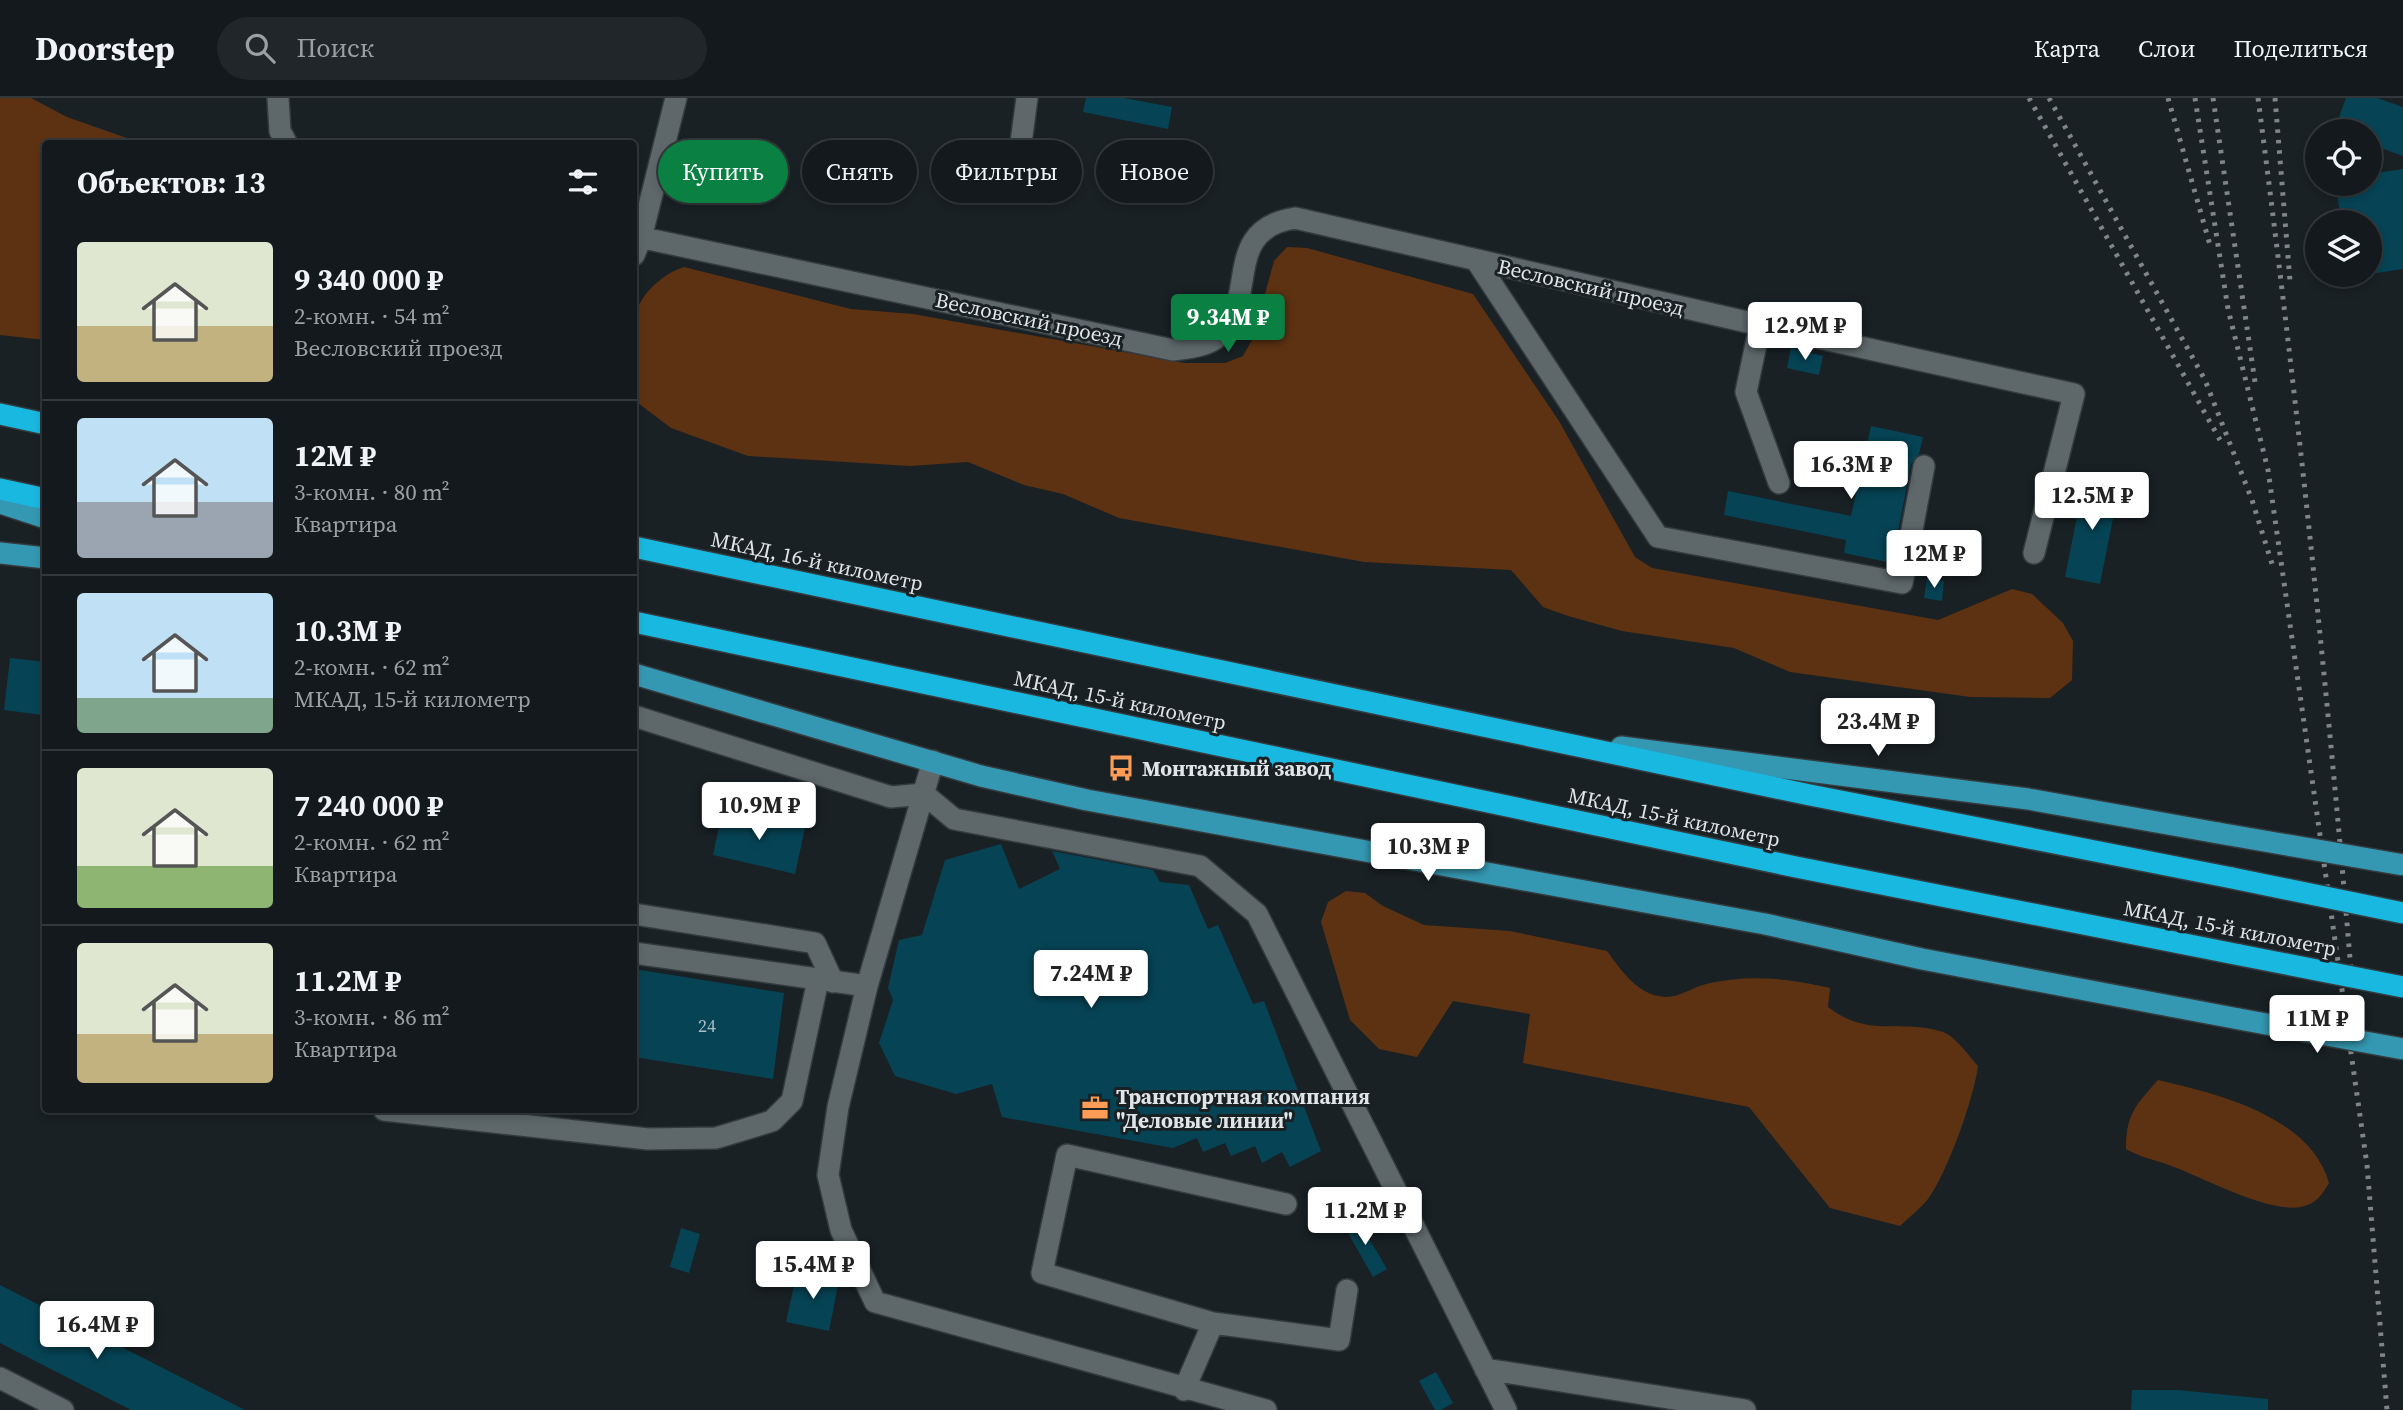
<!DOCTYPE html>
<html lang="ru">
<head>
<meta charset="utf-8">
<style>
  :root { --surface:#13191c; --page:#202629; --text:#f1f3f6; --muted:#9da0a3; --line:#32383b; --accent:#0b8043 }
  body { margin:0; font-family:"Source Serif 4",serif; background:var(--page); color:var(--text); height:100vh; display:flex; flex-direction:column; font-size:26px; white-space:nowrap }
  * { box-sizing:border-box; margin:0 }
  p { font-size:23px; color:var(--muted) }
  .icon { flex:none; width:38px; height:38px; fill:none; stroke:currentColor; stroke-width:2; stroke-linecap:round; stroke-linejoin:round }
  .map { position:relative; flex:1; overflow:hidden }
  .drawer { position:absolute; left:42px; top:42px; width:595px; height:973px; display:flex; flex-direction:column; background:var(--surface); border-radius:7px; box-shadow:0 4px 10px #0003,0 0 0 2px var(--line) }
  .drawer>* { flex:none }
  .banner { position:absolute; left:658px; top:42px; width:665px; height:63px; display:flex; gap:14px }
  .buttons { position:absolute; left:2305px; top:21px; display:grid; gap:14px }
  .buttons a { display:grid; place-items:center; width:77px; height:77px; border-radius:50%; background:var(--surface); box-shadow:0 4px 10px #0003,0 0 0 2px var(--line); font-size:35px }
  .price { position:absolute; translate:-50% -60px; padding:0 16px; border-radius:7px; background:#fff; color:#222; font-size:23px; line-height:46px; filter:drop-shadow(0 2px 4px #0008) }
  .price::after { content:''; position:absolute; left:50%; top:42px; width:21px; height:16px; margin-left:-10px; background:inherit; clip-path:polygon(0 0,100% 0,50% 100%) }
  .price.on { background:var(--accent); color:#fff }
  ul { padding:0; list-style:none }
  li { display:flex; align-items:center; gap:21px; height:175px; padding:0 35px }
  li+li { border-top:2px solid var(--line) }
  li span { display:grid; place-items:center; flex:none; width:196px; height:140px; border-radius:7px; color:#555 }
  li>.icon { margin-inline-start:auto }
  span .icon { width:84px; height:84px; fill:#fffc; stroke-width:1 }
  li b { font-size:30px }
  h2 { display:flex; justify-content:space-between; align-items:center; height:84px; padding:0 35px; font-size:30px }
  .chip { padding:0 24px; border-radius:32px; background:var(--surface); box-shadow:0 4px 10px #0003,0 0 0 2px var(--line); font-size:24px; line-height:63px }
  .chip.on { background:var(--accent); color:#fff }
  header { display:flex; align-items:center; gap:42px; box-sizing:border-box; height:98px; padding:0 35px; background:var(--surface); border-bottom:2px solid var(--line) }
  header strong { font-size:33px }
  nav { display:flex; gap:38px; margin-inline-start:auto; font-size:24px }
  .search { width:490px; height:63px; background:var(--page); display:flex; align-items:center; gap:18px; box-sizing:border-box; padding:0 24px; border-radius:38px; color:var(--muted); font-size:26px }
  .map>svg:first-child { display:block }
  .green { fill:#5d3212 }
  .building { fill:#064455 }
  .lines { fill:none; stroke-linecap:round; stroke-linejoin:round }
  .minor-casing { stroke:#343b3e; stroke-width:24 }
  .major-casing { stroke:#343b3e; stroke-width:24 }
  .highway-casing { stroke:#343b3e; stroke-width:24 }
  .minor { stroke:#5e686b; stroke-width:21 }
  .major { stroke:#3598b2; stroke-width:21 }
  .highway { stroke:#19b8e1; stroke-width:21 }
  .rail { stroke:#7f8589; stroke-width:5; stroke-dasharray:3.5 7; stroke-linecap:butt }
  .major-bridge-casing { stroke:#343b3e; stroke-width:24; stroke-linecap:butt }
  .highway-bridge-casing { stroke:#343b3e; stroke-width:24; stroke-linecap:butt }
  .major-bridge { stroke:#3598b2; stroke-width:21 }
  .highway-bridge { stroke:#19b8e1; stroke-width:21 }
  .labels { text-anchor:middle; dominant-baseline:central; stroke-width:6; stroke-linejoin:round; paint-order:stroke }
  .number-label { font-size:18px; fill:#aabdc3 }
  .street-label { font-size:21px; fill:#e0e5e8; stroke:#192125 }
  .poi-label { font-size:21px; font-weight:bold; fill:#e0e5e8; stroke:#192125; text-anchor:start }
</style>
</head>
<body>
<header>
<strong>Doorstep</strong>
<div class="search"><svg class="icon" aria-label="search" viewBox="0 0 24 24"><circle cx="10" cy="10" r="6"/><path d="M15 15l6 6"/></svg>Поиск</div>
<nav><a>Карта</a><a>Слои</a><a>Поделиться</a></nav>
</header>
<div class="map">
<svg width="2403" height="1312" viewBox="0 0 2403 1312">
  <rect width="100%" height="100%" fill="#192125"/>
  <path class="green" d="M 0,0 L 31,0 L 67,19 L 141,45 L 46,46 L 45,242 L 0,237 Z
    M 1287,149 L 1307,150 L 1473,196 L 1559,323 L 1635,459 L 1652,470 L 1938,522 L 2012,491 L 2032,496 L 2063,525 L 2073,543 L 2072,582 L 2050,600 L 1970,599 L 1790,574 L 1734,550 L 1622,533 L 1568,518 L 1543,509 L 1511,472 L 1364,464 L 1119,420 L 1063,396 L 1024,387 L 968,364 L 910,368 L 748,358 L 671,330 L 634,302 C 633,281 629,239 634,220 C 640,196 662,176 684,169 L 851,211 L 913,216 L 1185,265 L 1225,265 L 1243,258 L 1253,240 L 1274,163 Z
    M 1346,793 L 1365,795 L 1383,808 L 1424,827 L 1510,833 L 1607,853 C 1622,873 1637,897 1665,899 C 1678,900 1693,889 1706,886 C 1746,876 1790,880 1830,890 L 1828,909 C 1869,941 1900,920 1943,934 C 1955,938 1969,958 1978,968 C 1974,1000 1947,1076 1928,1101 C 1920,1111 1909,1119 1900,1128 L 1830,1110 L 1749,1009 L 1523,965 L 1530,916 L 1453,903 L 1417,959 L 1379,951 L 1350,922 L 1321,824 L 1328,804 Z
    M 2158,982 C 2218,996 2310,1018 2329,1085 C 2322,1097 2316,1106 2301,1109 C 2266,1115 2201,1078 2166,1066 C 2152,1061 2140,1059 2126,1051 C 2126,1016 2136,1007 2158,982 Z"/>
  <path class="building" d="M 1086,0 L 1124,0 L 1172,9 L 1168,31 L 1083,14 Z
    M 2346,0 L 2377,0 L 2403,9 L 2403,58 L 2370,46 L 2370,33 L 2334,33 Z
    M 2403,71 L 2403,171 L 2370,176 L 2370,124 L 2341,124 L 2336,86 L 2370,86 L 2370,76 Z
    M 1791,250 L 1823,258 L 1819,277 L 1787,270 Z
    M 1871,328 L 1923,339 L 1919,356 L 1911,366 L 1892,465 L 1844,455 L 1846,442 L 1724,417 L 1728,393 L 1851,418 Z
    M 2084,383 L 2119,390 L 2100,486 L 2065,479 Z
    M 1927,480 L 1944,483 L 1942,503 L 1924,500 Z
    M 10,560 L 46,564 L 43,617 L 4,612 Z
    M 723,711 L 805,730 L 795,776 L 713,757 Z
    M 1001,746 L 1019,791 L 1060,771 L 1052,753 L 1153,772 L 1160,784 L 1189,787 L 1208,831 L 1218,827 L 1253,906 L 1264,903 L 1321,1053 L 1290,1069 L 1282,1054 L 1262,1065 L 1255,1048 L 1231,1058 L 1225,1045 L 1203,1054 L 1197,1040 L 1173,1050 L 1002,1019 L 992,986 L 956,996 L 895,978 L 879,945 L 893,902 L 888,890 L 899,842 L 922,837 L 945,762 Z
    M 634,871 L 784,895 L 773,981 L 634,959 Z
    M 1356,1118 L 1387,1171 L 1373,1179 L 1343,1126 Z
    M 681,1130 L 700,1136 L 689,1175 L 670,1169 Z
    M 797,1174 L 839,1182 L 829,1233 L 786,1224 Z
    M 0,1187 L 245,1312 L 131,1312 L 0,1245 Z
    M 1436,1274 L 1453,1305 L 1441,1312 L 1435,1312 L 1419,1283 Z
    M 2132,1292 L 2178,1292 L 2268,1301 L 2268,1312 L 2131,1312 Z"/>
  <g class="lines">
    <g class="minor-casing">
      <path id="minor" d="M 278,0 L 280,33 L 287,46
        M 1020,52 L 1027,0
        M 634,138 L 1173,252 C 1186,250 1203,249 1215,241 C 1262,207 1218,132 1295,120 L 1760,227
        M 634,157 L 641,140 L 676,0
        M 1476,162 L 1658,439 L 1902,485 L 1924,368
        M 1779,385 L 1746,294 L 1760,227 L 2074,296 L 2034,455
        M 634,618 L 891,699 L 924,696 L 954,721 L 1200,768 L 1257,816 L 1506,1312
        M 933,663 L 867,888 L 838,1009 L 828,1077 L 841,1132 L 875,1204 L 1266,1312
        M 634,816 L 815,845 L 833,884
        M 634,855 L 867,888
        M 384,1012 L 648,1041 L 716,1040 L 772,1023 L 792,1003 L 818,882
        M 1213,1225 L 1339,1242 L 1347,1192
        M 1485,1271 L 1745,1312
        M 0,1280 L 63,1312
        M 1184,1292 L 1213,1225 L 1042,1175 L 1067,1057 L 1286,1106"/>
    </g>
    <g class="major-casing">
      <path id="major" d="M 0,405 L 46,420
        M 0,455 L 46,460
        M 634,576 L 981,678 L 1087,702 L 1765,826 L 1922,861 L 2239,921
        M 1621,649 L 2028,701 L 2218,735"/>
    </g>
    <g class="highway-casing">
      <path id="highway" d="M 0,316 L 46,326
        M 0,391 L 46,401
        M 634,449 L 1810,697 L 2232,780
        M 634,524 L 1796,769 L 2240,857"/>
    </g>
    <use href="#minor" class="minor"/>
    <use href="#major" class="major"/>
    <use href="#highway" class="highway"/>
    <path class="rail" d="M 2029,0 L 2220,342
      M 2049,0 L 2205,282 L 2252,402 L 2273,469
      M 2168,0 L 2210,147
      M 2195,0 L 2228,211 L 2268,372 L 2367,1067 L 2387,1312
      M 2213,0 L 2255,284
      M 2258,0 C 2298,306 2330,613 2355,921
      M 2275,0 L 2290,183"/>
    <g class="major-bridge-casing">
      <path id="major-bridge" d="M 2218,735 L 2403,767
        M 2239,921 L 2403,951"/>
    </g>
    <g class="highway-bridge-casing">
      <path id="highway-bridge" d="M 2232,780 L 2403,815
        M 2240,857 L 2403,889"/>
    </g>
    <use href="#major-bridge" class="major-bridge"/>
    <use href="#highway-bridge" class="highway-bridge"/>
  </g>
  <defs>
    <g id="bus-bare" transform="scale(2.1)"><path d="M-5-6H5V4H4V6H2V4H-2V6H-4V4H-5ZM-3.5-4V0h7V-4ZM-3.5 1.2v1.5H-2V1.2ZM2 1.2v1.5H3.5V1.2Z" fill="#fd9c56" stroke="#192125" stroke-width="2.5" paint-order="stroke"/></g>
    <g id="office-bare" transform="scale(2.1)"><path d="M-6-3h4V-5.5h4V-3h4V5H-6ZM-1-4.5V-3h2v-1.5ZM-6 0V1H6V0Z" fill="#fd9c56" stroke="#192125" stroke-width="2.5" paint-order="stroke"/></g>
  </defs>
  <g fill-rule="evenodd">
    <use href="#bus-bare" x="1121" y="670"/>
    <use href="#office-bare" x="1095" y="1010"/>
  </g>
  <g class="labels">
    <g class="number-label">
      <text x="707" y="927">24</text>
    </g>
    <g class="street-label">
      <text transform="translate(1591 189) rotate(13)">Весловский проезд</text>
      <text transform="translate(1029 221) rotate(12)">Весловский проезд</text>
      <text transform="translate(817 463) rotate(12)">МКАД, 16-й километр</text>
      <text transform="translate(1120 602) rotate(12)">МКАД, 15-й километр</text>
      <text transform="translate(1674 719) rotate(12)">МКАД, 15-й километр</text>
      <text transform="translate(2230 830) rotate(11)">МКАД, 15-й километр</text>
    </g>
    <g class="poi-label">
      <text x="1142" y="670">Монтажный завод</text>
      <text x="1116" y="998">Транспортная компания<tspan x="1116" dy="24">"Деловые линии"</tspan></text>
    </g>
  </g>
</svg>
<div class="buttons">
<a><svg class="icon" aria-label="locate" viewBox="0 0 24 24"><circle cx="12" cy="12" r="6"/><path d="M12 2v4M12 18v4M2 12h4M18 12h4"/></svg></a>
<a><svg class="icon" aria-label="layers" viewBox="0 0 24 24"><path d="M12 4l9 5-9 5-9-5zM3 14l9 5 9-5"/></svg></a>
</div>
<b class="price on" style="left:1228px;top:256px">9.34M ₽</b>
<b class="price" style="left:1805px;top:264px">12.9M ₽</b>
<b class="price" style="left:1851px;top:403px">16.3M ₽</b>
<b class="price" style="left:2092px;top:434px">12.5M ₽</b>
<b class="price" style="left:1934px;top:492px">12M ₽</b>
<b class="price" style="left:1878px;top:660px">23.4M ₽</b>
<b class="price" style="left:759px;top:744px">10.9M ₽</b>
<b class="price" style="left:1428px;top:785px">10.3M ₽</b>
<b class="price" style="left:1091px;top:912px">7.24M ₽</b>
<b class="price" style="left:2317px;top:957px">11M ₽</b>
<b class="price" style="left:1365px;top:1149px">11.2M ₽</b>
<b class="price" style="left:813px;top:1203px">15.4M ₽</b>
<b class="price" style="left:97px;top:1263px">16.4M ₽</b>
<div class="banner">
<a class="chip on">Купить</a>
<a class="chip">Снять</a>
<a class="chip">Фильтры</a>
<a class="chip">Новое</a>
</div>
<section class="drawer">
<h2>Объектов: 13<svg class="icon" aria-label="filters" viewBox="0 0 24 24"><path d="M4 7h16M4 17h16"/><circle cx="9" cy="7" r="2"/><circle cx="15" cy="17" r="2"/></svg></h2>
<ul>
<li><span style="background:linear-gradient(#dfe7d0 60%,#c2b280 0)"><svg class="icon" aria-label="home" viewBox="0 0 24 24"><path d="M3 11l9-7 9 7M6 9v11h12V9"/></svg></span><div><b>9 340 000 ₽</b><p>2-комн. · 54 m²</p><p>Весловский проезд</p></div></li>
<li><span style="background:linear-gradient(#bfe0f5 60%,#9aa5b1 0)"><svg class="icon" aria-label="home" viewBox="0 0 24 24"><path d="M3 11l9-7 9 7M6 9v11h12V9"/></svg></span><div><b>12M ₽</b><p>3-комн. · 80 m²</p><p>Квартира</p></div></li>
<li><span style="background:linear-gradient(#bfe0f5 75%,#7fa58c 0)"><svg class="icon" aria-label="home" viewBox="0 0 24 24"><path d="M3 11l9-7 9 7M6 9v11h12V9"/></svg></span><div><b>10.3M ₽</b><p>2-комн. · 62 m²</p><p>МКАД, 15-й километр</p></div></li>
<li><span style="background:linear-gradient(#dfe7d0 70%,#8fb573 0)"><svg class="icon" aria-label="home" viewBox="0 0 24 24"><path d="M3 11l9-7 9 7M6 9v11h12V9"/></svg></span><div><b>7 240 000 ₽</b><p>2-комн. · 62 m²</p><p>Квартира</p></div></li>
<li><span style="background:linear-gradient(#dfe7d0 65%,#c2b280 0)"><svg class="icon" aria-label="home" viewBox="0 0 24 24"><path d="M3 11l9-7 9 7M6 9v11h12V9"/></svg></span><div><b>11.2M ₽</b><p>3-комн. · 86 m²</p><p>Квартира</p></div></li>
</ul>
</section>
</div>
</body>
</html>
